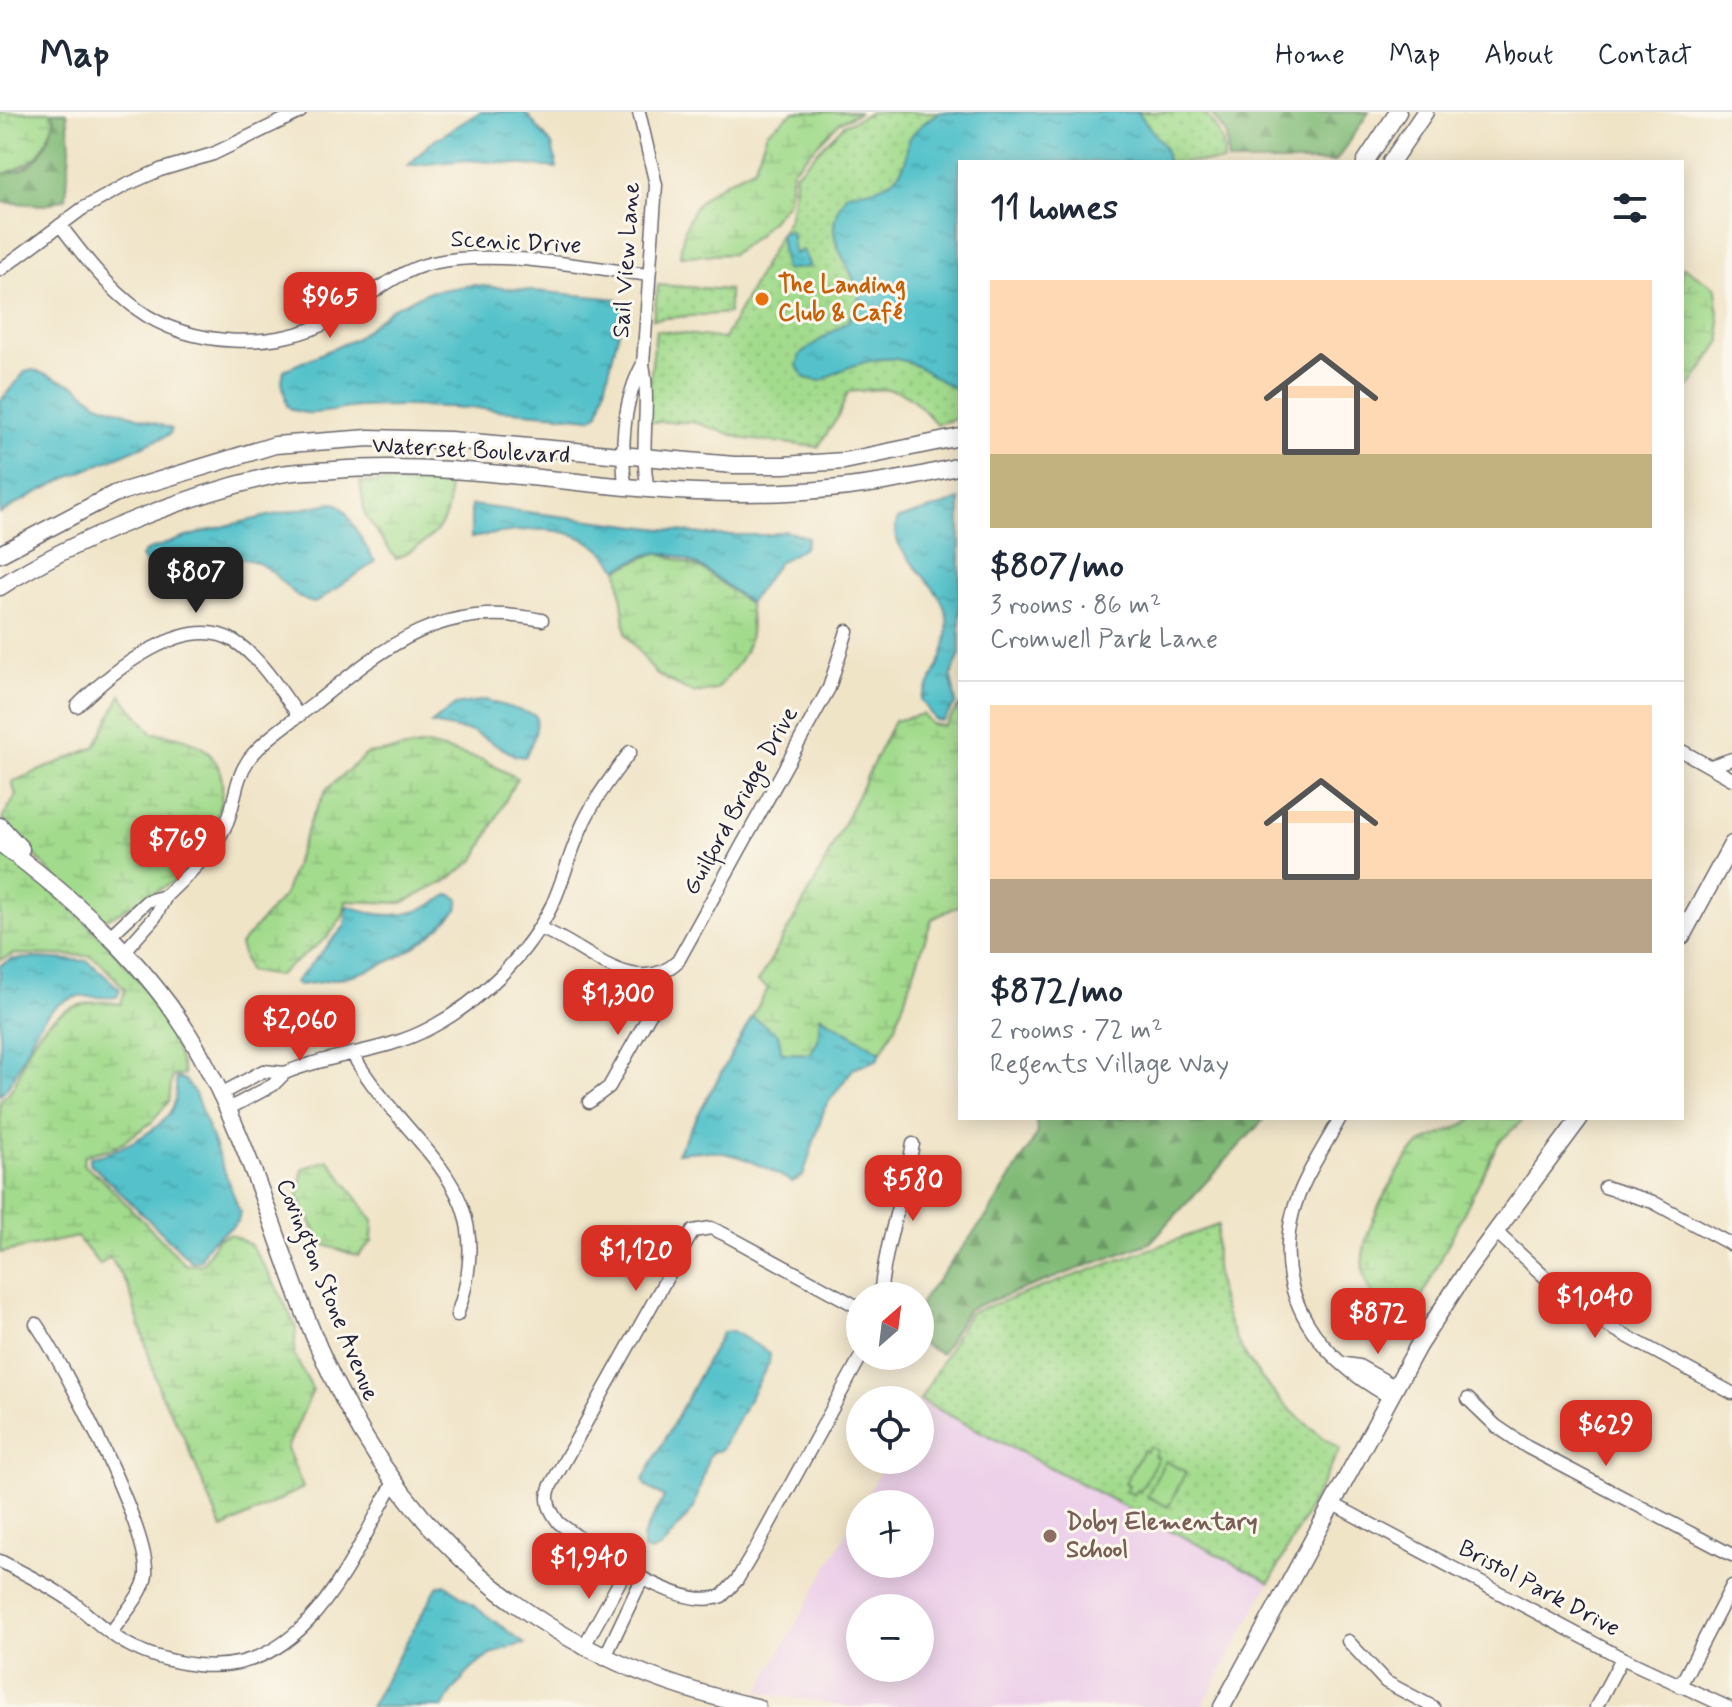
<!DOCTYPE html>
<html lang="en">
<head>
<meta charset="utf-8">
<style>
  :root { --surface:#fff; --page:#f2f2f3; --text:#1f2937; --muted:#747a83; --line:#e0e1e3; --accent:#d93025 }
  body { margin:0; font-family:Mynerve,sans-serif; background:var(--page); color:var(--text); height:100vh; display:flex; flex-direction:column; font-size:30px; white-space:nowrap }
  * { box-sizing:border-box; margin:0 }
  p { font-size:26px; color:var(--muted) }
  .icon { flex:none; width:44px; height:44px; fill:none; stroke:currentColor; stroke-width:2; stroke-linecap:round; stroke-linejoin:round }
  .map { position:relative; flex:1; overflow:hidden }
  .panel { position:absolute; left:958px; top:48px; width:726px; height:960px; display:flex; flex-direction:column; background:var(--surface); border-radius:0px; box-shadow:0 4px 20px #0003 }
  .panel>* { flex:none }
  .needle { width:52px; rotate:28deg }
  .fabs { position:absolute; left:846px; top:1170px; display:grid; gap:16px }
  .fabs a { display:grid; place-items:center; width:88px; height:88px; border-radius:50%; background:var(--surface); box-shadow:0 4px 20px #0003; font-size:40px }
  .price { position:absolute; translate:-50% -68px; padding:0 18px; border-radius:16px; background:var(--accent); color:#fff; font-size:26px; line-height:52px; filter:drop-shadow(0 2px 4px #0008) }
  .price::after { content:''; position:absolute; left:50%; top:48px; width:24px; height:18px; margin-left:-12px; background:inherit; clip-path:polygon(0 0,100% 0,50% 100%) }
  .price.current { background:#222; color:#fff }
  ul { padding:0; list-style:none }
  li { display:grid; align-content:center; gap:16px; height:424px; padding:0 32px }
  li+li { border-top:2px solid var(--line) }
  li span { display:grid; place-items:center; height:248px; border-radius:0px; color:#555 }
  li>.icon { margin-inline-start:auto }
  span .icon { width:144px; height:144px; fill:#fffc; stroke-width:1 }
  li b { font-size:34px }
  h2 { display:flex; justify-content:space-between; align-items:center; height:96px; padding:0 32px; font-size:34px }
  header { display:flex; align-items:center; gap:48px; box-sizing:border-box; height:112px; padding:0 40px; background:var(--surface); border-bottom:2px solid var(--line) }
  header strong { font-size:38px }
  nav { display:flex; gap:44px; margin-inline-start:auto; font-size:28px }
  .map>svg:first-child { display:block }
  .built { fill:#edd0e9; fill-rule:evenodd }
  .forest { fill:url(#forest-firs); stroke:#526e5a; stroke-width:2 }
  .wetland { fill:url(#wetland-marsh); stroke:#627e64; stroke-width:2 }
  .park { fill:url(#park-dots); stroke:#627e64; stroke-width:2 }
  .garden { fill:#a3db8d; stroke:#627e64; stroke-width:2 }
  .water { fill:url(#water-ripples); stroke:#3b7283; stroke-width:2 }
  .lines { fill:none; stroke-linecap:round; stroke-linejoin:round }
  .street-casing { stroke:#6a666c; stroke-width:15 }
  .secondary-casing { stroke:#6a666c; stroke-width:19 }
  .street { stroke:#fff; stroke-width:12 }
  .secondary { stroke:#fff; stroke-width:16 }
  .food-dot { fill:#e8710a; stroke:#fbf7ec; stroke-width:3 }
  .education-dot { fill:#8d6e63; stroke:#fbf7ec; stroke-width:3 }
  .labels { text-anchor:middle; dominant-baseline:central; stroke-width:6; stroke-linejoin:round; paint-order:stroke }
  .street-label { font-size:24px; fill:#22223b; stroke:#fbf7ec }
  .food-label { font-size:24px; font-weight:bold; fill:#c56008; stroke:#fbf7ec; text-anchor:start }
  .education-label { font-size:24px; font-weight:bold; fill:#785e54; stroke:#fbf7ec; text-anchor:start }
</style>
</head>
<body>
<header>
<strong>Map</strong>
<nav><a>Home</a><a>Map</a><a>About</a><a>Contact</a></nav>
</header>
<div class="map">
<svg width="1732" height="1595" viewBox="0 0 1732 1595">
  <defs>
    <pattern id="forest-firs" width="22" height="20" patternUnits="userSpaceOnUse" patternTransform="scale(2)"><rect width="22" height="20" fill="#82bb78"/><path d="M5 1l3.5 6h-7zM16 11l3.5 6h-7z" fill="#6a9864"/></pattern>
    <pattern id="wetland-marsh" width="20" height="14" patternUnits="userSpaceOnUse" patternTransform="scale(2)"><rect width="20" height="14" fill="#a3db8d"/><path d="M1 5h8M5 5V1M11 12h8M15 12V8" fill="none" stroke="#8cbc7b"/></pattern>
    <pattern id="park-dots" width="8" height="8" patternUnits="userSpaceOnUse" patternTransform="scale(2)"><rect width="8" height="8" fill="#a3db8d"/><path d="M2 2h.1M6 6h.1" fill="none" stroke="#8cbc7b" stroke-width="1.8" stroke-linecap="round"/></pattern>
    <pattern id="water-ripples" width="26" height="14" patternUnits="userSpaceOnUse" patternTransform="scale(2)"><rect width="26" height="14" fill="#54c2cb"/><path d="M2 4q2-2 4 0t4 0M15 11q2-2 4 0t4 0" fill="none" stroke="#49a6af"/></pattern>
  </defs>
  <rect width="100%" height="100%" fill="#fbf7ec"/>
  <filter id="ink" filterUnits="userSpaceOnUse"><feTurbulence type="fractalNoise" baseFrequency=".0125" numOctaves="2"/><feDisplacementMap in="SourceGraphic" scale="16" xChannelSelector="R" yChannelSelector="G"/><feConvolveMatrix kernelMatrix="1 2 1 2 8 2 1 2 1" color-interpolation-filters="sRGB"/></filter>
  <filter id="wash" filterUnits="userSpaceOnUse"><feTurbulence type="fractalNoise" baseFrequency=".006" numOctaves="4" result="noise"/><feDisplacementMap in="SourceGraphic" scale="32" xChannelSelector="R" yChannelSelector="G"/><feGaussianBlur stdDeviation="1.8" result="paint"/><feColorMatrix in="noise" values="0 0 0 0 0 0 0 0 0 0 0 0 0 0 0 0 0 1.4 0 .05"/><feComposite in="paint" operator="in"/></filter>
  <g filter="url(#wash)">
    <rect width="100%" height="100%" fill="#f0e4c7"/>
    <path class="built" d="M 920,1288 L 1270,1470 L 1202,1595 L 848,1595 L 758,1580 L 860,1396 L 860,1452 L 920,1452 L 920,1392 L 862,1392 L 887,1348 L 920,1348 ZM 860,1496 L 920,1496 L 920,1556 L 860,1556 Z"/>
    <path class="forest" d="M 51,0 L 67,0 L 70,37 L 66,86 L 45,93 L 0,90 L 0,63 C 8,61 18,60 25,56 C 41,48 57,17 51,0 Z
      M 1210,0 L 1369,0 L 1335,50 L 1228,50 L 1226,22 Z
      M 1035,1006 L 1265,1006 L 1150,1131 L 968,1197 L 941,1242 L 920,1231 L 920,1191 L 989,1101 L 1038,1021 Z"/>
    <path class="wetland" d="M 0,0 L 51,0 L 54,8 C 44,42 34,53 0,63 Z
      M 793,0 L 860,0 L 840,10 L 793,57 L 787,91 L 757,124 L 732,142 L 680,144 C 685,88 709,78 754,56 L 767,20 Z
      M 1682,154 L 1716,176 L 1721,229 L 1690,275 L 1682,278 Z
      M 360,370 L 448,371 C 454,414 430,429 396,447 L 365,403 Z
      M 658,440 L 704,458 L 749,492 C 756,533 743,547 716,578 L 693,581 L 656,562 L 626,522 L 618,457 Z
      M 121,583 L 152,621 C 258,628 226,718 173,770 L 103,809 L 53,763 L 2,707 L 16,683 L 12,670 L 95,635 Z
      M 960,593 L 960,793 L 932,807 L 896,913 L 881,940 L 821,904 L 818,928 L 810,942 L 782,941 L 752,905 L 768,876 L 758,870 L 813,774 L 894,609 L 923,602 L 931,612 L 944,614 Z
      M 428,633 L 483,648 L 517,666 L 475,748 L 445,770 L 402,791 L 346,789 L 343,804 L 328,825 L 277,864 L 248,859 L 240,833 L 284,783 L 311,707 L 327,677 L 367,642 Z
      M 0,738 C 75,796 161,867 184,963 L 172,965 L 169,989 L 152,1010 L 116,1035 L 85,1043 L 83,1052 L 102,1067 L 186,1153 L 203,1152 L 217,1127 L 230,1122 L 251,1133 L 276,1174 L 296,1215 L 294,1243 L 313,1278 L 287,1336 L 303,1376 L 222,1417 L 183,1323 L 160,1280 L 128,1174 L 110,1145 L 100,1153 L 77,1125 L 0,1141 L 0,988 C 18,976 19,958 27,940 C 45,902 80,884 121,892 L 125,877 L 100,850 L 90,844 L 14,842 L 0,848 Z
      M 1473,1006 L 1525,1006 L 1499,1030 L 1410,1209 C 1347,1183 1357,1140 1382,1088 C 1391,1071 1402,1051 1415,1037 C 1430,1022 1459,1019 1473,1006 Z
      M 329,1048 L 373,1108 L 372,1129 L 358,1144 L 321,1132 L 298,1085 L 303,1056 Z"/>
    <path class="park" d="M 871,0 L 1204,0 C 1216,16 1227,29 1223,50 L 960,50 L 960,306 L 936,312 C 902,272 898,276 848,280 L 838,305 L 818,335 L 746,327 L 693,310 L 645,310 L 656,218 L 724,227 L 790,104 L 796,61 L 844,13 Z
      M 658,173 L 729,178 L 729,201 L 653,207 Z
      M 1218,1113 C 1203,1211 1264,1286 1340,1337 L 1270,1470 L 920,1288 L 969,1201 Z"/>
    <path class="garden" d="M 1149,1334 L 1157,1339 L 1154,1344 L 1158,1346 L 1140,1379 L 1137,1378 L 1134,1383 L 1126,1379 L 1129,1373 L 1125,1371 L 1143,1338 L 1146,1340 Z
      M 1165,1349 L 1186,1360 L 1168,1395 L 1147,1384 Z"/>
    <path class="water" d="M 480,0 L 525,0 L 552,33 L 557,56 L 469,48 L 408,54 L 430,31 Z
      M 939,0 L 1138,0 L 1165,36 L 1167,50 L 960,50 L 960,278 C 939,272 925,255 905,249 C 879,241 842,256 821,269 L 805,266 L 797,254 L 800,242 L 848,209 L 860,184 C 846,139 817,125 847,81 C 871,78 896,75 905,50 C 907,44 906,36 908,31 C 912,17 929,8 939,0 Z
      M 791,119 L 794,142 L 803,138 L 810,155 L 785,158 L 780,121 Z
      M 473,173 L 618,187 L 625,193 L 599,301 L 591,306 C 514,299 436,291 359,295 C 337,296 305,309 287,294 L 282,269 L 284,258 L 355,227 L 391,197 L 428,180 Z
      M 33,258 L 76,274 L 98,291 L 172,317 L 170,322 C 113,349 54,367 0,402 L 0,289 L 25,260 Z
      M 960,388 L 960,542 L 951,564 L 956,591 L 943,609 L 935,608 L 921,587 C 935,563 951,533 947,505 C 942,468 882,439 898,407 Z
      M 331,391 L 338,392 L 345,399 L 375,450 L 315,491 C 288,487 279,457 253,449 C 231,443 205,442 183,446 C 171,448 159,458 147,454 L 141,445 L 144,440 C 204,416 267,404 331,391 Z
      M 471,393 L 710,423 L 769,423 L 785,419 L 808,425 L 804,436 L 779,450 L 749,491 C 724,473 694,442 660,441 C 647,440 630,451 618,457 C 582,404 525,417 471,426 Z
      M 485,588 L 535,603 C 540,616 531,633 525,645 L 516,644 L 473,620 L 431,612 L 455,593 Z
      M 450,782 L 459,787 L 457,798 C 412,847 363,866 299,873 L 295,870 L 345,814 L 347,794 C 355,794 362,800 371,801 C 404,807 423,799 450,782 Z
      M 35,846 L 88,849 L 120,877 L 117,885 C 103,887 86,882 73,886 C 28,899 27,958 0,983 L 0,853 L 13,847 Z
      M 820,904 L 881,940 L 877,948 L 853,957 L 825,995 L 803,1064 L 792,1070 C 749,1047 727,1034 677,1041 L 752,905 L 778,922 L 782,941 L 810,942 L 818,928 Z
      M 176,966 L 185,968 L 195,982 L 240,1100 L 238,1109 C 223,1125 207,1124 201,1148 L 192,1150 L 90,1051 L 90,1045 C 114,1042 166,1017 174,992 C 177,984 176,974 176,966 Z
      M 733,1219 L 770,1241 L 769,1251 L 721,1338 L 712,1340 L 708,1347 L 694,1396 L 661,1436 L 650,1440 L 643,1437 L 643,1425 L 664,1385 L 647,1375 L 643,1368 L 716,1232 L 723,1220 Z
      M 445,1472 L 525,1532 C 485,1538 463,1561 443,1595 L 370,1595 L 437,1475 Z"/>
  </g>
  <g filter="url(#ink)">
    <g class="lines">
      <g class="street-casing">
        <path id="street" d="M 639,0 L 656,73 L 643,252 C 651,295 639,334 648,377
          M 60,113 C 83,143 106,174 137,197 C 189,236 278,239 333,207 C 365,189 395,159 432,151 C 498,137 583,155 649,163
          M 0,158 L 82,97 L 126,73 L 160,58 L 213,42 L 300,0
          M 625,374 C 621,334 623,288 643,252
          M 77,594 C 110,561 185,499 234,529 C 260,545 281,580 299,604
          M 1682,639 L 1732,667
          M 1711,654 L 1732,647
          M 166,784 C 187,763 212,742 225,715 C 236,693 233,670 249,647 C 266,625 293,609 314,592 C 387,533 442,487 542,508
          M 539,816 C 583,831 634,890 678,849 L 829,576 L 847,519
          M 110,824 L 147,789 L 166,784 L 155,805 L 124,840
          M 353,943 C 410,1041 504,1071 457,1203
          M 285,961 C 332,941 384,941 430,916 C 481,889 528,843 553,791 C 566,762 573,728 589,700 C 600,679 616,659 630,640
          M 219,983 L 263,959 L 285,961 L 273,973 L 226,998
          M 589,990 L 609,975 L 651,900 L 652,864
          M 1340,1006 C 1324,1036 1302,1067 1293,1100 C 1271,1185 1320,1247 1390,1285
          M 1605,1075 L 1653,1090 L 1732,1133
          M 1496,1120 L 1584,1201 L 1732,1281
          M 880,1184 C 885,1132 903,1084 913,1032
          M 860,1196 L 724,1122 L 711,1116 L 693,1119 L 551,1373 C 544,1388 550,1399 559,1411 C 593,1436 679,1501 722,1484 L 737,1468 L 756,1436 L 861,1244
          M 36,1212 C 64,1252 150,1419 146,1463 C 144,1482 121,1505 111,1521
          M 1346,1252 L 1359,1254 L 1396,1275
          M 1468,1287 L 1496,1314 L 1527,1335 L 1732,1443
          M 1333,1392 L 1622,1546 L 1727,1595
          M 0,1449 C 25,1462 51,1474 74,1491 C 91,1505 108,1522 127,1532 C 148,1544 173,1550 197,1553 C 306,1565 349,1450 393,1372
          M 1348,1529 L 1386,1570 L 1433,1595
          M 583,1536 L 626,1458
          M 604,1547 L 642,1467
          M 1680,1574 L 1732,1474
          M 1596,1595 L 1622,1546"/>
      </g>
      <g class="secondary-casing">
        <path id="secondary" d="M 1365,50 L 1398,0
          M 1391,50 L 1425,0
          M 0,442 L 114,382 L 275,333 L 369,326 L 450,328 L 734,353 L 784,353 L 844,349 L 960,325
          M 0,475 C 78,425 189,382 280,362 C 297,359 316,359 334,358 C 439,350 543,368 648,377 C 755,386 856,381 960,354
          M 0,714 L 21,737
          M 0,731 C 70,784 139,844 186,918 C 241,1006 269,1107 305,1202 C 387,1416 531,1547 757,1595
          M 1682,824 L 1732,732
          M 1222,1595 L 1418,1234 L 1468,1157 L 1580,1006"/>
      </g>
      <use href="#street" class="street"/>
      <use href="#secondary" class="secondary"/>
    </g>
  </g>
  <circle class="food-dot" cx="762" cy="187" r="8"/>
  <circle class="education-dot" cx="1050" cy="1424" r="8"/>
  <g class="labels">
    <g class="street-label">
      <text transform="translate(516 131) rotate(3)">Scenic Drive</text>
      <text transform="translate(627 148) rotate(-86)">Sail View Lane</text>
      <text transform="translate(471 339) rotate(3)">Waterset Boulevard</text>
      <text transform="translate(741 689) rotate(-61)">Guilford Bridge Drive</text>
      <text transform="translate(327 1178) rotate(68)">Covington Stone Avenue</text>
      <text transform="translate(1539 1477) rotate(28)">Bristol Park Drive</text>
    </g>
    <g class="food-label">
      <text x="778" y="173">The Landing<tspan x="778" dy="28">Club &amp; Café</tspan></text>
    </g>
    <g class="education-label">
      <text x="1066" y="1410">Doby Elementary<tspan x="1066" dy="28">School</tspan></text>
    </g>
  </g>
</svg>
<div class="fabs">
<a><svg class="needle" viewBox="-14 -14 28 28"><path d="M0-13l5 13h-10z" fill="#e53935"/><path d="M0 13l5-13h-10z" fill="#747a83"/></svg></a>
<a><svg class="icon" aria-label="locate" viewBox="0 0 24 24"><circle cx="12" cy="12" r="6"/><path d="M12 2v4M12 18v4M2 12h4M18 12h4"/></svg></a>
<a>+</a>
<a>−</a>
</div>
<b class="price" style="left:330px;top:228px">$965</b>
<b class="price current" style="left:196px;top:503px">$807</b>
<b class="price" style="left:178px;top:771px">$769</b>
<b class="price" style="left:618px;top:925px">$1,300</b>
<b class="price" style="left:300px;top:951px">$2,060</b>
<b class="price" style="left:913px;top:1111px">$580</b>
<b class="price" style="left:636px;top:1181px">$1,120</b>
<b class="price" style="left:1595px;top:1228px">$1,040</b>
<b class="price" style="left:1378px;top:1244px">$872</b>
<b class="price" style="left:1606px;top:1356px">$629</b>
<b class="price" style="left:589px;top:1489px">$1,940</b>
<section class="panel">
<h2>11 homes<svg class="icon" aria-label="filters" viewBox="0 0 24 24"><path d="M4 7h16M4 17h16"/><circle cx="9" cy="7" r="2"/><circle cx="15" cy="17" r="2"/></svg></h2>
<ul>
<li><span style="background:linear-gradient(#ffd9b3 70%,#c2b280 0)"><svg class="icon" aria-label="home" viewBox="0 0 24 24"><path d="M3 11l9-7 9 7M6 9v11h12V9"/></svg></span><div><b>$807/mo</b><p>3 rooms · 86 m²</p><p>Cromwell Park Lane</p></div></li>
<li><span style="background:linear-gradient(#ffd9b3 70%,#b9a48a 0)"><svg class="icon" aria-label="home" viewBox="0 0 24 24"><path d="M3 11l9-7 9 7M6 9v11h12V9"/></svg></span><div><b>$872/mo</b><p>2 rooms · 72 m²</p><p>Regents Village Way</p></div></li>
</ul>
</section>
</div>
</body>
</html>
